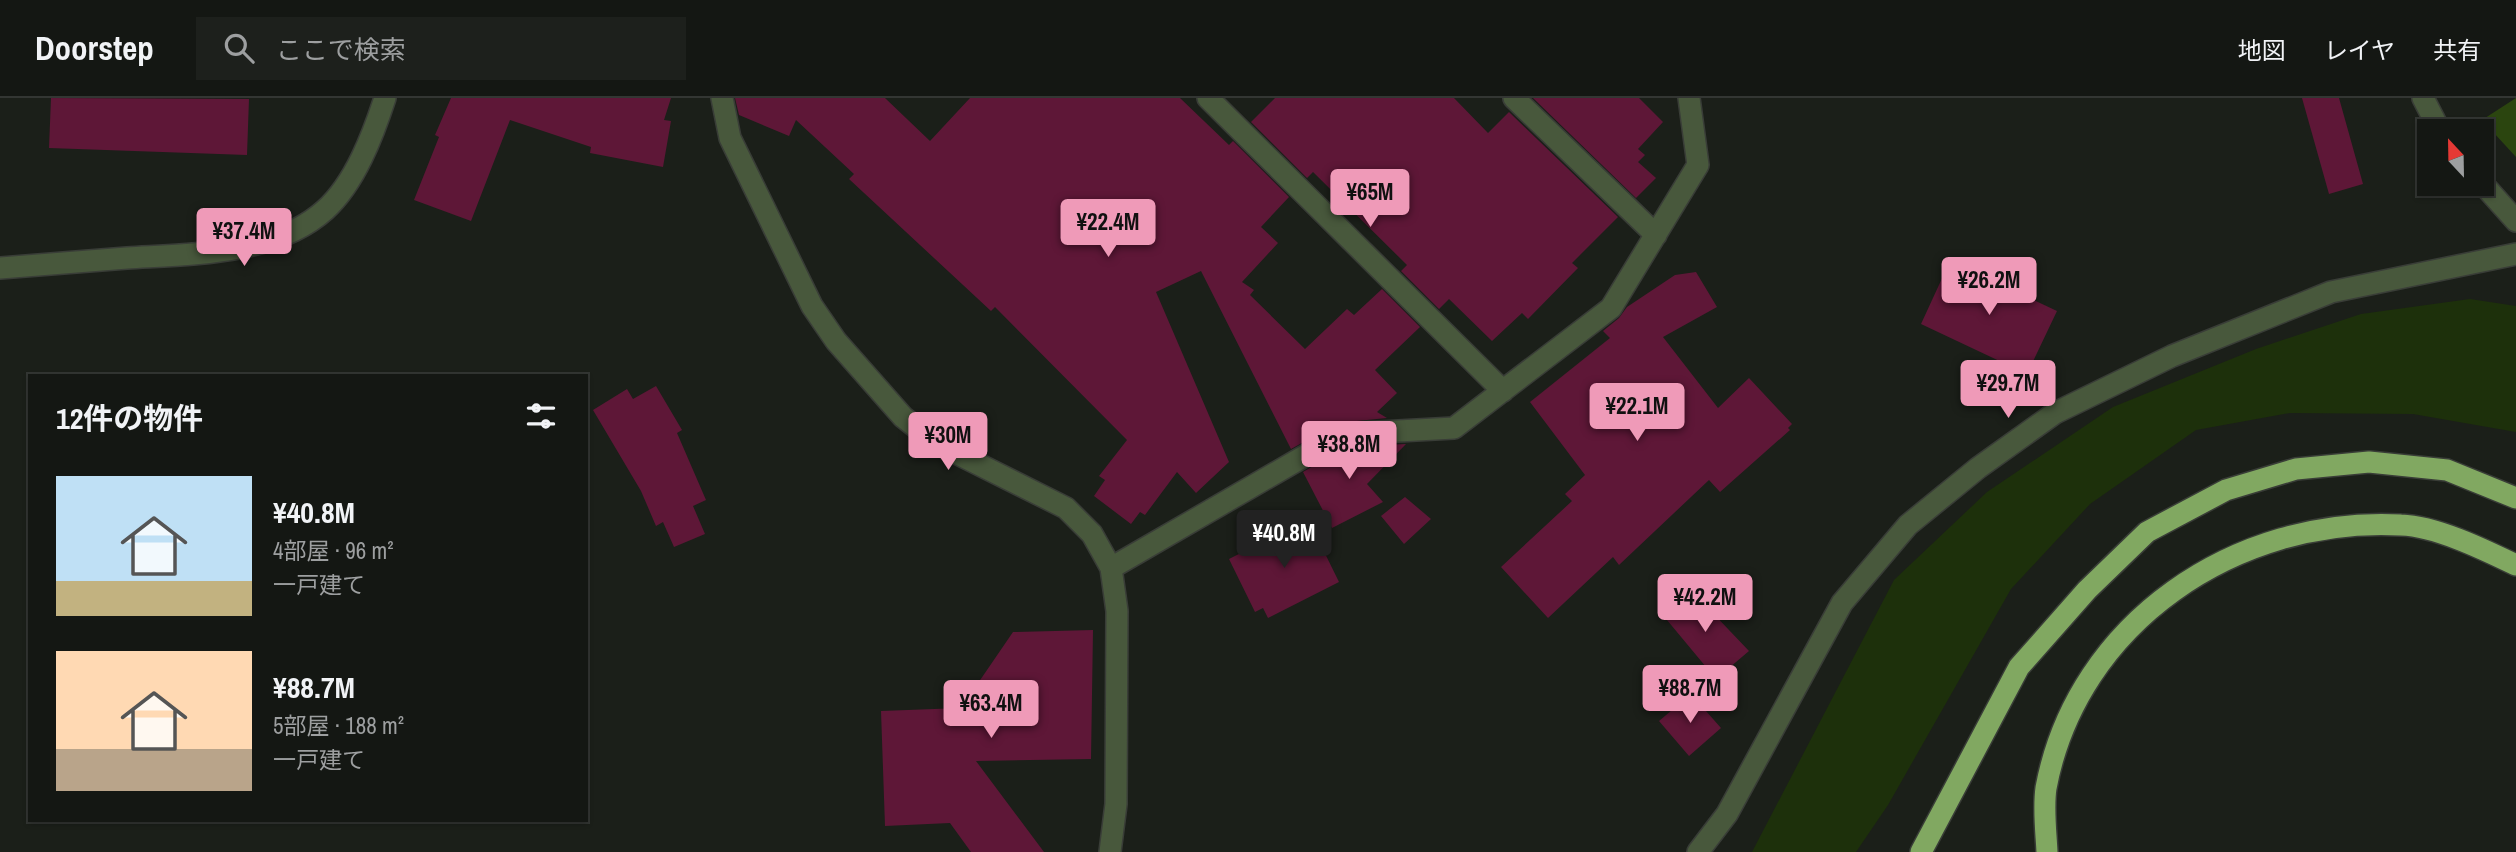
<!DOCTYPE html>
<html lang="ja">
<head>
<meta charset="utf-8">
<style>
  :root { --surface:#141713; --page:#1d201c; --text:#f1f3f6; --muted:#9d9fa0; --line:#333633; --accent:#ef9ab8 }
  body { margin:0; font-family:"Archivo Narrow","Noto Sans JP",sans-serif; background:var(--page); color:var(--text); height:100vh; display:flex; flex-direction:column; font-size:26px; white-space:nowrap }
  * { box-sizing:border-box; margin:0 }
  p { font-size:23px; color:var(--muted) }
  .icon { flex:none; width:38px; height:38px; fill:none; stroke:currentColor; stroke-width:2; stroke-linecap:round; stroke-linejoin:round }
  .map { position:relative; flex:1; overflow:hidden }
  .details { position:absolute; left:28px; top:276px; width:560px; height:448px; display:flex; flex-direction:column; background:var(--surface); border-radius:0px; box-shadow:0 2px 5px #0004,0 0 0 2px var(--line) }
  .details>* { flex:none }
  .needle { width:46px; rotate:338deg }
  .tools { position:absolute; left:2417px; top:21px; display:grid; gap:14px }
  .tools a { display:grid; place-items:center; width:77px; height:77px; border-radius:0px; background:var(--surface); box-shadow:0 2px 5px #0004,0 0 0 2px var(--line); font-size:35px }
  .price { position:absolute; translate:-50% -60px; padding:0 16px; border-radius:7px; background:var(--accent); color:#111; font-size:23px; line-height:46px; filter:drop-shadow(0 2px 4px #0008) }
  .price::after { content:''; position:absolute; left:50%; top:42px; width:21px; height:16px; margin-left:-10px; background:inherit; clip-path:polygon(0 0,100% 0,50% 100%) }
  .price.on { background:#222; color:#fff }
  ul { padding:0; list-style:none }
  li { display:flex; align-items:center; gap:21px; height:175px; padding:0 28px }
  li span { display:grid; place-items:center; flex:none; width:196px; height:140px; border-radius:0px; color:#555 }
  li>.icon { margin-inline-start:auto }
  span .icon { width:84px; height:84px; fill:#fffc; stroke-width:1 }
  li b { font-size:30px }
  h2 { display:flex; justify-content:space-between; align-items:center; height:84px; padding:0 28px; font-size:30px }
  header { display:flex; align-items:center; gap:42px; box-sizing:border-box; height:98px; padding:0 35px; background:var(--surface); border-bottom:2px solid var(--line) }
  header strong { font-size:33px }
  nav { display:flex; gap:38px; margin-inline-start:auto; font-size:24px }
  .search { width:490px; height:63px; background:var(--page); display:flex; align-items:center; gap:18px; box-sizing:border-box; padding:0 24px; border-radius:0px; color:var(--muted); font-size:26px }
  .map>svg:first-child { display:block }
  .green { fill:#1d300b }
  .water { fill:#2b450f }
  .building { fill:#5e1737 }
  .lines { fill:none; stroke-linecap:round; stroke-linejoin:round }
  .minor-casing { stroke:#393d37; stroke-width:24 }
  .highway-casing { stroke:#393d37; stroke-width:24 }
  .minor { stroke:#48583c; stroke-width:21 }
  .highway { stroke:#81a861; stroke-width:21 }
</style>
</head>
<body>
<header>
<strong>Doorstep</strong>
<div class="search"><svg class="icon" aria-label="search" viewBox="0 0 24 24"><circle cx="10" cy="10" r="6"/><path d="M15 15l6 6"/></svg>ここで検索</div>
<nav><a>地図</a><a>レイヤ</a><a>共有</a></nav>
</header>
<div class="map">
<svg width="2516" height="754" viewBox="0 0 2516 754">
  <rect width="100%" height="100%" fill="#1b1f19"/>
  <path class="green" d="M 2470,201 L 2516,208 L 2516,334 L 2413,316 L 2290,315 L 2196,332 L 2090,406 L 2011,491 L 1888,707 L 1856,754 L 1752,754 L 1894,482 L 1987,394 L 2113,309 L 2256,251 L 2361,216 Z"/>
  <path class="water" d="M 2516,0 L 2516,59 L 2482,22 Z"/>
  <path class="building" d="M 51,0 L 249,1 L 247,57 L 49,50 Z
    M 451,0 L 671,0 L 664,22 L 671,23 L 663,69 L 590,55 L 591,49 L 510,22 L 471,123 L 414,102 L 439,39 L 435,37 Z
    M 735,0 L 885,0 L 930,43 L 970,0 L 1180,0 L 1229,47 L 1233,43 L 1289,99 L 1261,129 L 1278,145 L 1242,184 L 1254,192 L 1250,197 L 1305,251 L 1347,211 L 1354,217 L 1382,191 L 1420,229 L 1375,272 L 1397,295 L 1377,314 L 1387,320 L 1357,323 L 1318,336 L 1291,351 L 1201,173 L 1156,194 L 1229,364 L 1196,395 L 1177,374 L 1145,417 L 1140,414 L 1131,426 L 1094,398 L 1105,382 L 1099,378 L 1127,342 L 995,209 L 991,213 L 849,81 L 854,76 L 796,22 L 789,38 L 739,17 Z
    M 1275,0 L 1454,0 L 1488,35 L 1509,14 L 1618,119 L 1572,165 L 1578,170 L 1528,221 L 1522,215 L 1492,243 L 1449,201 L 1439,211 L 1401,173 L 1407,167 L 1313,74 L 1307,80 L 1251,24 Z
    M 1533,0 L 1639,0 L 1663,24 L 1638,51 L 1645,57 L 1638,64 L 1656,80 L 1636,100 Z
    M 2302,0 L 2339,0 L 2363,86 L 2329,96 Z
    M 1950,163 L 2057,213 L 2027,276 L 1921,226 Z
    M 1696,174 L 1717,209 L 1663,239 L 1718,310 L 1749,280 L 1792,326 L 1788,330 L 1790,332 L 1720,394 L 1709,382 L 1619,467 L 1613,459 L 1548,520 L 1501,469 L 1572,403 L 1565,396 L 1585,377 L 1530,304 L 1610,240 L 1603,233 L 1619,220 L 1627,209 L 1675,177 Z
    M 656,288 L 682,332 L 677,335 L 706,402 L 693,408 L 705,436 L 674,449 L 663,424 L 656,428 L 641,393 L 593,312 L 627,291 L 633,301 Z
    M 1406,346 L 1367,386 L 1383,404 L 1332,430 L 1303,374 L 1327,360 L 1363,348 Z
    M 1405,399 L 1431,421 L 1404,446 L 1381,418 Z
    M 1308,421 L 1339,484 L 1268,520 L 1263,510 L 1255,514 L 1229,461 Z
    M 1689,490 L 1749,553 L 1716,581 L 1662,516 Z
    M 1093,532 L 1091,661 L 976,663 L 1044,754 L 971,754 L 950,725 L 885,728 L 881,613 L 961,610 L 1013,534 Z
    M 1691,596 L 1721,630 L 1689,658 L 1659,623 Z"/>
  <g class="lines">
    <g class="minor-casing">
      <path id="minor" d="M 722,0 L 730,40 L 812,208 L 836,243 L 903,319 L 936,345 L 1066,410 L 1092,436 L 1111,470 L 1117,513 L 1116,706 L 1110,754
        M 1208,0 L 1503,293
        M 1514,0 L 1656,137
        M 2423,0 L 2440,33
        M 2482,85 L 2516,123
        M 0,170 C 42,167 85,163 127,160 C 191,156 275,157 325,112 C 355,85 373,37 385,0
        M 1111,470 L 1322,348 L 1361,335 L 1454,330 L 1611,210 L 1698,67 L 1689,0
        M 1698,754 L 1727,716 L 1842,505 L 1908,427 L 1978,370 L 2055,315 L 2172,258 L 2331,194 L 2516,156"/>
    </g>
    <g class="highway-casing">
      <path id="highway" d="M 1921,754 L 2019,569 L 2087,492 L 2147,434 L 2226,392 L 2296,371 L 2369,364 L 2447,372 L 2516,400
        M 2047,754 C 2046,734 2043,710 2046,690 C 2077,524 2237,418 2401,427 C 2436,428 2485,452 2516,467"/>
    </g>
    <use href="#minor" class="minor"/>
    <use href="#highway" class="highway"/>
  </g>
</svg>
<div class="tools">
<a><svg class="needle" viewBox="-14 -14 28 28"><path d="M0-13l5 13h-10z" fill="#e53935"/><path d="M0 13l5-13h-10z" fill="#9d9fa0"/></svg></a>
</div>
<b class="price" style="left:1370px;top:131px">¥65M</b>
<b class="price" style="left:1108px;top:161px">¥22.4M</b>
<b class="price" style="left:244px;top:170px">¥37.4M</b>
<b class="price" style="left:1989px;top:219px">¥26.2M</b>
<b class="price" style="left:2008px;top:322px">¥29.7M</b>
<b class="price" style="left:1637px;top:345px">¥22.1M</b>
<b class="price" style="left:948px;top:374px">¥30M</b>
<b class="price" style="left:1349px;top:383px">¥38.8M</b>
<b class="price on" style="left:1284px;top:472px">¥40.8M</b>
<b class="price" style="left:1705px;top:536px">¥42.2M</b>
<b class="price" style="left:1690px;top:627px">¥88.7M</b>
<b class="price" style="left:991px;top:642px">¥63.4M</b>
<section class="details">
<h2>12件の物件<svg class="icon" aria-label="filters" viewBox="0 0 24 24"><path d="M4 7h16M4 17h16"/><circle cx="9" cy="7" r="2"/><circle cx="15" cy="17" r="2"/></svg></h2>
<ul>
<li><span style="background:linear-gradient(#bfe0f5 75%,#c2b280 0)"><svg class="icon" aria-label="home" viewBox="0 0 24 24"><path d="M3 11l9-7 9 7M6 9v11h12V9"/></svg></span><div><b>¥40.8M</b><p>4部屋 · 96 m²</p><p>一戸建て</p></div></li>
<li><span style="background:linear-gradient(#ffd9b3 70%,#b9a48a 0)"><svg class="icon" aria-label="home" viewBox="0 0 24 24"><path d="M3 11l9-7 9 7M6 9v11h12V9"/></svg></span><div><b>¥88.7M</b><p>5部屋 · 188 m²</p><p>一戸建て</p></div></li>
</ul>
</section>
</div>
</body>
</html>
